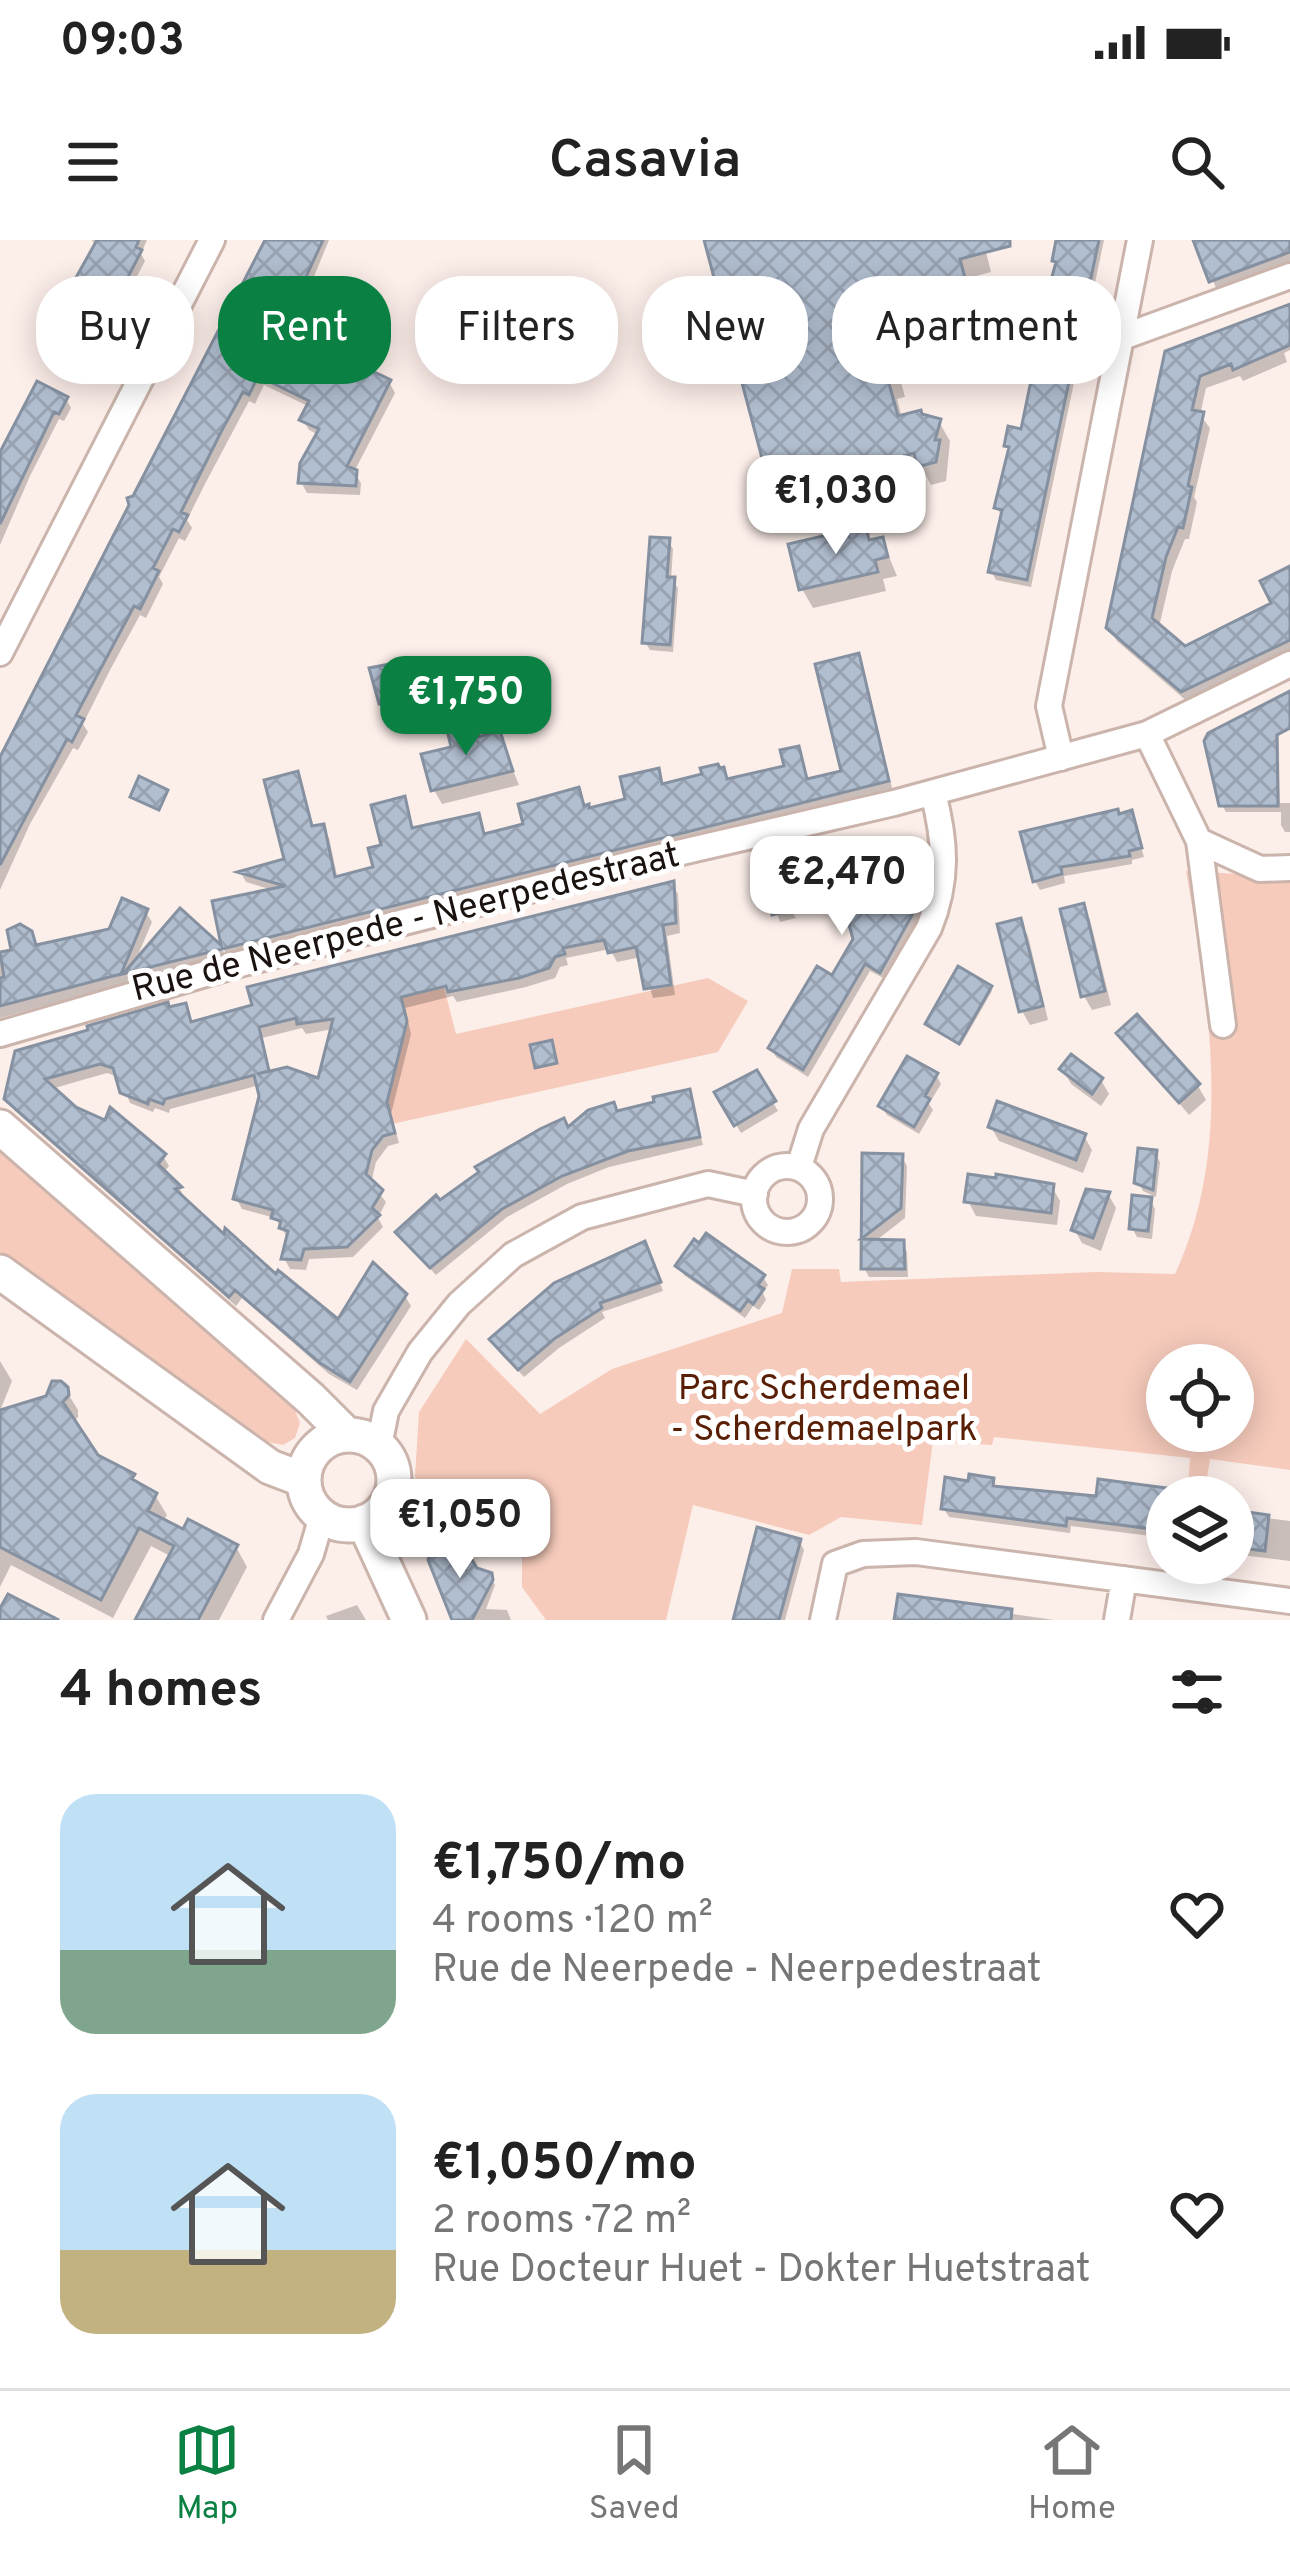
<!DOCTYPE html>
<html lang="en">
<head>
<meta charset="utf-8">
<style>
  :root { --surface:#fff; --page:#f6f6f6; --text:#222; --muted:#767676; --line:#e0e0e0; --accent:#0b8043 }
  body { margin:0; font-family:Overpass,sans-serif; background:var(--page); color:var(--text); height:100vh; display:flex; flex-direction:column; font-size:45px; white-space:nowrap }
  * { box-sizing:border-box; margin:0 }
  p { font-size:39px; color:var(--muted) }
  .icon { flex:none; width:66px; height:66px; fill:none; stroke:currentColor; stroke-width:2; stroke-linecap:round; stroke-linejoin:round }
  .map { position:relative; height:1380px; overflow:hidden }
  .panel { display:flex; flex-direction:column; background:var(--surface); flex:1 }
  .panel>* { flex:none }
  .guide { position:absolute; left:36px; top:36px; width:1218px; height:108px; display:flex; gap:24px }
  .fabs { position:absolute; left:1146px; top:1104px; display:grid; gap:24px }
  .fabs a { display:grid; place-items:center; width:108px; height:108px; border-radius:50%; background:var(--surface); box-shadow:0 6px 30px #0003; font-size:60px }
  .price { position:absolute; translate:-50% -102px; padding:0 27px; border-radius:24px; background:#fff; color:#222; font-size:39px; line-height:78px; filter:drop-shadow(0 3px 6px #0008) }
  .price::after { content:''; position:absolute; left:50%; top:72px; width:36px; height:27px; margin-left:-18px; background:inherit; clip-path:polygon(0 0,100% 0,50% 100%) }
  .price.active { background:var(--accent); color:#fff }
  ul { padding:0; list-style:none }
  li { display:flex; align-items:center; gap:36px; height:300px; padding:0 60px }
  li span { display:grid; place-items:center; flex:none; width:336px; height:240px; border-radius:36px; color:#555 }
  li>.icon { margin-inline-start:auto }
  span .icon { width:144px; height:144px; fill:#fffc; stroke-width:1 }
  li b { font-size:51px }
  h2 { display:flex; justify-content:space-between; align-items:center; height:144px; padding:0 60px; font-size:51px }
  .tag { padding:0 42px; border-radius:48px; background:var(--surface); box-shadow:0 6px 30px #0003; font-size:42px; line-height:108px }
  .tag.active { background:var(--accent); color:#fff }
  .status { display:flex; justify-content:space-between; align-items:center; height:84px; padding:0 60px; background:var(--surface); direction:ltr }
  .status svg { height:33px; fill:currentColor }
  header { display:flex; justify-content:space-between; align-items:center; height:156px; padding:0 60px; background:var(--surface); font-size:54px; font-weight:600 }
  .dock { display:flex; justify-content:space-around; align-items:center; height:168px; border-top:3px solid var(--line); background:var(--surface); font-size:33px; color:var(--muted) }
  .dock a { display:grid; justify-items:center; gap:6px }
  .dock .active { color:var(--accent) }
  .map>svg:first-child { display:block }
  .green { fill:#f6cbbc; fill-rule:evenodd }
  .shadow { fill:#0003; fill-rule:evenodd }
  .building { fill:url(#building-cross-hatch); stroke:#8591a1; stroke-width:3; fill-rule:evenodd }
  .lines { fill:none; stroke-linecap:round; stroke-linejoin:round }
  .street-casing { stroke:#cbb4ac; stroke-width:30 }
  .secondary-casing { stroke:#cbb4ac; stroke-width:39 }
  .street { stroke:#fff; stroke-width:24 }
  .secondary { stroke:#fff; stroke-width:33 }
  .labels { text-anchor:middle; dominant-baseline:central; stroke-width:10; stroke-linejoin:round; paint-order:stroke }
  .street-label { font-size:36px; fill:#1a120f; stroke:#fff }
  .park-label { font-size:36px; fill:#591f05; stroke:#fff }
</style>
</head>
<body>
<div class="status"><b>09:03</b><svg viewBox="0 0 49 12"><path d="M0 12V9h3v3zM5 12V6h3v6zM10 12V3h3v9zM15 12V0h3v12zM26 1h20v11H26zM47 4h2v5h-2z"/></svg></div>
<header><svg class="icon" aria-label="menu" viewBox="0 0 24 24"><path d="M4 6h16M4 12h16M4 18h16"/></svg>Casavia<svg class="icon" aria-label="search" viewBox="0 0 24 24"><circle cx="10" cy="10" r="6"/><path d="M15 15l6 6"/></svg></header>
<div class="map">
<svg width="1290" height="1380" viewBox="0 0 1290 1380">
  <defs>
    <pattern id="building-cross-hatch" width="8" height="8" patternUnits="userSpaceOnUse" patternTransform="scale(3)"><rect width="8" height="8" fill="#b1becf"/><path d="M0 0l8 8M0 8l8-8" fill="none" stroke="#98a2b1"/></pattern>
  </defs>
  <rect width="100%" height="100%" fill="#fceee9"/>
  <path class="green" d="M 1186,631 L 1290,637 L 1290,1230 L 1210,1219 L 1204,1257 L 1187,1257 L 1190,1218 L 994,1197 L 992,1205 L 933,1201 L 922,1285 L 841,1277 L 809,1295 L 693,1265 L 666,1380 L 546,1380 L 522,1347 L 522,1308 L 498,1283 L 438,1295 L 421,1267 L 415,1236 L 419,1172 L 466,1099 L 540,1174 L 612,1129 L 782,1073 L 792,1029 L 839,1029 L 841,1042 L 1096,1032 L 1175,1034 C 1234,907 1209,763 1186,631 ZM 1167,1125 L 1233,1125 L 1233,1191 L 1167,1191 Z
    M 407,707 L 427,751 L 444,747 L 456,794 L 708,738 L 748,761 L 718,812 L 392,884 L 387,862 L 407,781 L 391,710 Z
    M 0,911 L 294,1168 L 300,1183 L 295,1198 L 283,1205 L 262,1201 L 0,1012 Z"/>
  <path class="shadow" d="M 92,0 L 147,0 L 141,14 L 145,21 L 89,128 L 50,108 L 45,100 L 96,7 Z
    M 269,0 L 329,0 L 303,63 L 292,58 L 275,87 L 389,142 L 395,153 L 354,232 L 361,243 L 360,255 L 307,253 L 301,242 L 319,195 L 309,190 L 303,180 L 310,167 L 264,145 L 255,164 L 249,161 L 206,242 L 187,280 L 192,288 L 185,301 L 179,298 L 159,337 L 163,344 L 146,378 L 140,375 L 110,430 L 83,484 L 88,492 L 78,510 L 73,508 L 30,584 L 0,650 L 0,520 Z
    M 707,0 L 983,0 L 991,32 L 969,38 L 980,84 L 892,107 L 905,157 L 897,159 L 902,178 L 939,182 L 950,201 L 946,241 L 931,245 L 924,232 L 785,269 L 774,251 Z
    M 1059,0 L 1104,0 L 1031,347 L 996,340 L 991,331 L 1003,278 L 997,268 L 1011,213 L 1007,205 L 1023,193 L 1035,137 L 1031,129 L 1058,26 L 1055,20 Z
    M 1196,0 L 1290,0 L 1290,22 L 1217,50 Z
    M 1290,67 L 1290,110 L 1284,113 L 1287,122 L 1243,141 L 1240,136 L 1206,148 L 1200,175 L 1210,188 L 1194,257 L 1197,262 L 1189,299 L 1185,299 L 1172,331 L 1159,387 L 1185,410 L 1275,364 L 1290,329 L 1290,414 L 1190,464 L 1117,401 L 1109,387 L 1168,114 Z
    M 66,159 L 71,168 L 64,181 L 59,179 L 30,236 L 0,305 L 0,220 Z
    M 864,290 L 872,302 L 882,300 L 897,336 L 883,339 L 886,351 L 813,368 L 802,349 Z
    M 668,301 L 673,309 L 671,340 L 678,348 L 673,412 L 650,410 L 645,402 Z
    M 857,416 L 863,427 L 893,552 L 132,743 L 129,738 L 126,744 L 0,778 L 0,717 L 19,714 L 30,693 L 37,708 L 111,692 L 145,671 L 152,682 L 135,722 L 180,672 L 225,713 L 215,663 L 276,651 L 246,642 L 241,633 L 288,622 L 297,534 L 314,589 L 323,587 L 329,598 L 338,640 L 376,629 L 403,560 L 414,591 L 478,576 L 486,597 L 526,586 L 578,550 L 589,571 L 628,562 L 657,532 L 664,546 L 723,530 L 729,542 L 787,529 L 797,509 L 809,541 L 844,533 Z
    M 399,425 L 412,467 L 386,472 L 381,463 Z
    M 1278,468 L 1280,563 L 1290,563 L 1290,592 L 1285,592 L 1281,585 L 1281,572 L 1226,572 L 1222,565 Z
    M 472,483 L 482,499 L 498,494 L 519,545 L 442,564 L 434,550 Z
    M 1131,574 L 1144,617 L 1132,620 L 1132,624 L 1064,636 L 1065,643 L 1040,650 L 1035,641 L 1119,577 Z
    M 907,629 L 920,676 L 885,739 L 870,731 L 808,837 L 776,817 L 771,808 L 833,739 L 857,699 L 845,660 L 793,673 L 796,678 L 780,682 L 766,642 Z
    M 672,644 L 678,654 L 680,693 L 667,696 L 675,755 L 653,758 L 641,717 L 617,722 L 610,709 L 566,718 L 568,725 L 560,727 L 555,738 L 526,747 L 457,762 L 453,756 L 405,768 L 411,794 L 391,874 L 399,903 L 388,906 L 376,922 L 371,943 L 386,962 L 378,978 L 383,987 L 353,1017 L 309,1019 L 306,1030 L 290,1029 L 284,1018 L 289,1000 L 275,978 L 242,969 L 236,958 L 262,856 L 260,845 L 170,869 L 169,873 L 155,868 L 153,872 L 130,863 L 119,837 L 107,833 L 51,849 L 74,869 L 163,916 L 169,926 L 163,933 L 180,949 L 185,958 L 181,959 L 225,999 L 338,1084 L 405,1056 L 411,1066 L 357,1150 L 329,1134 L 242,1058 L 236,1066 L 14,870 L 7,859 L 169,770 L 185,766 L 193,784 ZM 302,788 L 306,794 L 333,789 L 320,842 L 271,834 L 262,798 Z
    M 1082,666 L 1090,680 L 1111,765 L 1092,770 L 1084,756 Z
    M 1020,682 L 1028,696 L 1048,780 L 1030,785 L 1022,771 Z
    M 990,748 L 992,751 L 961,805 L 931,787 Z
    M 1120,793 L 1198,846 L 1206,860 L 1189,875 Z
    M 1063,830 L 1101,840 L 1109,854 L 1101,866 L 1071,844 Z
    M 756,833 L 778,871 L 741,893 L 718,853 Z
    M 936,835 L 941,844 L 929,864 L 933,870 L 919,894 L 887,875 L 882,866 Z
    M 689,852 L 703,905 L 609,927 L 567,944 L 507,977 L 436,1035 L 404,1001 L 439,964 L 568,891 Z
    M 991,887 L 1084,896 L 1092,910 L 1083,933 L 999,901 Z
    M 1155,913 L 1160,922 L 1156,957 L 1143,951 L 1138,942 Z
    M 865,916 L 902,917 L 907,926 L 905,978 L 873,1003 L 902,1003 L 907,1012 L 908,1037 L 869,1037 L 864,1028 Z
    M 1052,947 L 1060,961 L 1057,985 L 976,976 L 968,961 Z
    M 1108,954 L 1116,968 L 1101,1011 L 1082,1003 L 1074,989 Z
    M 1150,960 L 1155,969 L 1152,999 L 1137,997 L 1132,988 Z
    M 649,1013 L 663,1051 L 602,1072 L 605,1078 L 559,1108 L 524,1137 L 498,1109 Z
    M 678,1026 L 763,1037 L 768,1045 L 763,1053 L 766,1060 L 759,1070 L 753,1066 L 745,1078 L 684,1035 Z
    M 0,1121 L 12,1141 L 0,1171 Z
    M 65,1149 L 78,1170 L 78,1177 L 73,1183 L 91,1211 L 155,1255 L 167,1275 L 163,1282 L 184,1293 L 236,1307 L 247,1327 L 219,1380 L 139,1380 L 172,1317 L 151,1306 L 113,1378 L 11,1325 L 0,1347 L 0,1173 L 49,1158 Z
    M 992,1240 L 997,1249 L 1099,1259 L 1101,1242 L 1170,1251 L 1174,1257 L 1167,1257 L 1167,1298 L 1071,1286 L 1070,1293 L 949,1277 L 944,1269 Z
    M 1233,1269 L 1247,1271 L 1250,1276 L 1290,1281 L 1290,1321 L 1233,1314 Z
    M 799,1301 L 804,1310 L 785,1380 L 736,1380 Z
    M 475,1330 L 490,1335 L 495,1345 L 486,1369 L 507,1370 L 511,1380 L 460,1380 Z
    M 900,1358 L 1054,1380 L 898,1380 Z
    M 357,1365 L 366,1380 L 328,1380 L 326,1376 Z"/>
  <path class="building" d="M 97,0 L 139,0 L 136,7 L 142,10 L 84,121 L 41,100 Z
    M 265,0 L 323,0 L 298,54 L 286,49 L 268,81 L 391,140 L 347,226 L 357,230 L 356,246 L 298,243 L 300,223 L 319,189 L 299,180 L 309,161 L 258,136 L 249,155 L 243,152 L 222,190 L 181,272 L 188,275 L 179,292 L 173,289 L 153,328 L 159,331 L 140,369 L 134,366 L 76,475 L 84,479 L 72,502 L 67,499 L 0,625 L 0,517 L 129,265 L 127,258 L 133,256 Z
    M 704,0 L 1010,0 L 1010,6 L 960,19 L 972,65 L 883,88 L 896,138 L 888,140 L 898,176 L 921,170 L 922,174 L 941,179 L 935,200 L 940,200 L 936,222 L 917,227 L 914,213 L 771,252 Z
    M 1056,0 L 1099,0 L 1027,340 L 988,332 L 1002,270 L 994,268 L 1009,207 L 1004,206 L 1008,186 L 1021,189 L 1033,131 L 1027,129 L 1056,22 L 1052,21 Z
    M 1193,0 L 1290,0 L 1290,12 L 1209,42 Z
    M 1290,64 L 1290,105 L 1233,130 L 1231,124 L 1200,136 L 1192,170 L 1204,172 L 1188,246 L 1192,247 L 1183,288 L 1178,287 L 1166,317 L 1152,378 L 1185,406 L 1271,363 L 1260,341 L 1290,326 L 1290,400 L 1181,452 L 1106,388 L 1165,111 Z
    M 37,141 L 68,157 L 59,174 L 54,172 L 0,284 L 0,212 Z
    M 866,286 L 869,300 L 883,297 L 888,317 L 875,320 L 878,332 L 799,350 L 788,304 Z
    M 650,297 L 670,298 L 667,337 L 675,337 L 670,405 L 642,403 Z
    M 859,413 L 889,541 L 123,734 L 180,668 L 221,705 L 212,661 L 285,646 L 237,632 L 284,619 L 264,540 L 298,531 L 312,586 L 324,584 L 335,637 L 373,627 L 368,608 L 381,605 L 371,565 L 405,556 L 412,588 L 479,573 L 484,594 L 523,584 L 518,564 L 579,547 L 584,566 L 589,564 L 589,568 L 625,559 L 620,537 L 659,528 L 662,544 L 702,534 L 700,528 L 718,524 L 720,528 L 724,527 L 727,539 L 784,526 L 780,510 L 799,506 L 807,539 L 841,531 L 815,424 Z
    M 400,422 L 409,459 L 379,464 L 369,428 Z
    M 1290,451 L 1290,488 L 1277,495 L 1278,566 L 1219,566 L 1204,501 L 1208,493 Z
    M 474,480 L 478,497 L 500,491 L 513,531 L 431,551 L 421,514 L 451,507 L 446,486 Z
    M 139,536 L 168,550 L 159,570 L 130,557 Z
    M 1118,569 L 1119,574 L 1132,570 L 1142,608 L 1129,611 L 1130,616 L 1061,627 L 1062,634 L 1033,642 L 1020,592 Z
    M 864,614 L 909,626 L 917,666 L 880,733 L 865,724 L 803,830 L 768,808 L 817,726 L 832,735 L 853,699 L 840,652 L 791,664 L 794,669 L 772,675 L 762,640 Z
    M 674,641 L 676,683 L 663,685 L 671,745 L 644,749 L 636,707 L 608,713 L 604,700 L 563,708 L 565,714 L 555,717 L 549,728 L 519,738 L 448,752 L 446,746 L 401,757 L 407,781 L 387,862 L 395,893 L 383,896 L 372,910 L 366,934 L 383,950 L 372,968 L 380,975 L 347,1007 L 304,1009 L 301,1020 L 281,1019 L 288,991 L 279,988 L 281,981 L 271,978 L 273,970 L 233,959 L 259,856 L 254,835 L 165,859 L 163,864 L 149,859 L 148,864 L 120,853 L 113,828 L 100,824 L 45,839 L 76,867 L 105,880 L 110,867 L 166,914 L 158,924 L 182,947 L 175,949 L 224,994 L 225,988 L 276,1034 L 278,1030 L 338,1079 L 373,1022 L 407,1054 L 350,1142 L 320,1123 L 235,1050 L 229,1057 L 4,859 L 15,811 L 88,790 L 87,786 L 168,762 L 169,767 L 186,763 L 191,782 L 252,765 L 247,747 ZM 296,778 L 297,784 L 333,779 L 318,838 L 287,827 L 257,834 L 269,831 L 259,787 Z
    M 122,658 L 148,669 L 121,734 L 0,766 L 0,738 L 4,737 L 0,712 L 11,710 L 7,690 L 20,684 L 32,691 L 36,705 L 109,689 Z
    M 1084,663 L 1105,751 L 1081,757 L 1060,669 Z
    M 1021,678 L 1043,766 L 1019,772 L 997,684 Z
    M 958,726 L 992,746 L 959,804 L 925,784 Z
    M 1137,774 L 1200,844 L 1179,863 L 1116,793 Z
    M 552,800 L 557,823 L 535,828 L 530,805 Z
    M 1071,814 L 1103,838 L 1092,854 L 1059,829 Z
    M 907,816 L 938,833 L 925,856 L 930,859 L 914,887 L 878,866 Z
    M 757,830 L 776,861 L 734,886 L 714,852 Z
    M 690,849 L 700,897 L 628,911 L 562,936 L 502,969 L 430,1028 L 395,992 L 436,955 L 440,960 L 479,932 L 475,927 L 540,889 L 564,878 L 568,887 L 588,870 L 614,862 L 617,871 L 654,862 L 653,857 Z
    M 997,861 L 1086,894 L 1076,920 L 988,887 Z
    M 1138,908 L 1157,910 L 1153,950 L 1134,943 Z
    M 862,913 L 903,914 L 901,968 L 861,999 L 904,1000 L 905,1029 L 861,1029 Z
    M 968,934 L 996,938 L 996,934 L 1054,944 L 1051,973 L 964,962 Z
    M 1086,949 L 1110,952 L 1093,998 L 1071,990 Z
    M 1132,955 L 1152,957 L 1148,991 L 1129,989 Z
    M 706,993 L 765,1035 L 758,1045 L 764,1049 L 753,1064 L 748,1060 L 740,1071 L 675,1026 L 694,999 L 699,1003 Z
    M 645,1001 L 661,1042 L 600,1063 L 602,1068 L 554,1099 L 518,1130 L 489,1099 L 554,1043 Z
    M 52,1141 L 61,1141 L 68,1147 L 69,1155 L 63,1162 L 98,1215 L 135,1234 L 132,1239 L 157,1253 L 148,1271 L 183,1289 L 188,1279 L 238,1305 L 198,1380 L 135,1380 L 174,1306 L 139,1288 L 101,1360 L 0,1307 L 0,1170 L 46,1156 Z
    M 969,1234 L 994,1238 L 993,1246 L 1096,1256 L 1098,1239 L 1167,1248 L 1167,1291 L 1067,1278 L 1066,1286 L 941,1269 L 945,1237 L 968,1241 Z
    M 1233,1270 L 1269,1275 L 1265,1311 L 1233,1307 Z
    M 757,1287 L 801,1299 L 779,1380 L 733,1380 Z
    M 461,1301 L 477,1328 L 492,1333 L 493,1340 L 472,1380 L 452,1380 L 428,1320 L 431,1311 Z
    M 8,1354 L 59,1380 L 0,1380 L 0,1368 Z
    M 898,1354 L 1012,1369 L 1011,1380 L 894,1380 Z"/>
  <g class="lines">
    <g class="street-casing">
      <path id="street" d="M 1120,98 L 1290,36
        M 0,413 L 212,0
        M 1147,494 L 1199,601 L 1260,629 L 1290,628
        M 1061,518 L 1049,466 L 1140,0
        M 1199,601 L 1223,785
        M 0,794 L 236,725 L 643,621 L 894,563 L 1147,494 L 1290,424
        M754 959a33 33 0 1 1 66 0a33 33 0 1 1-66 0Z
        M 799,927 L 811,889 L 929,688 C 948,641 946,602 933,553
        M 379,1206 L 386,1171 L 420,1112 L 459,1064 L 513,1015 L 582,977 L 708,944 L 755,954
        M 276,1380 L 311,1314 L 322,1276
        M 823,1380 L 835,1324 L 863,1314 L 916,1312 L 1290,1361
        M 1117,1380 L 1124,1339"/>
    </g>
    <g class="secondary-casing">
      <path id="secondary" d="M 0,887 L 311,1159 L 347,1195
        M 0,1032 L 270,1227 L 304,1240
        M304 1240a45 45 0 1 1 90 0a45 45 0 1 1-90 0Z
        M 364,1282 L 409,1380"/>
    </g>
    <use href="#street" class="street"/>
    <use href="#secondary" class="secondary"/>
  </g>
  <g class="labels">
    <g class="street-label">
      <text transform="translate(406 684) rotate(-14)">Rue de Neerpede - Neerpedestraat</text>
    </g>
    <g class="park-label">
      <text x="824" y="1150">Parc Scherdemael<tspan x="824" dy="41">- Scherdemaelpark</tspan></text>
    </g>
  </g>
</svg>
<div class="fabs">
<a><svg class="icon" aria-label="locate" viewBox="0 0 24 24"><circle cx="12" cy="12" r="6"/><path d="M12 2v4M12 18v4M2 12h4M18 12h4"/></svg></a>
<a><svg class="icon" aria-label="layers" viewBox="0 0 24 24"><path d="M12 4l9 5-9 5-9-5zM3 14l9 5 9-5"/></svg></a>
</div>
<b class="price" style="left:836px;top:317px">€1,030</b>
<b class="price active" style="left:466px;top:518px">€1,750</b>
<b class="price" style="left:842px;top:698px">€2,470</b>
<b class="price" style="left:460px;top:1341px">€1,050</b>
<div class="guide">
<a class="tag">Buy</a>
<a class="tag active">Rent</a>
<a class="tag">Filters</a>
<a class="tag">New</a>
<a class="tag">Apartment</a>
</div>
</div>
<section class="panel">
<h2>4 homes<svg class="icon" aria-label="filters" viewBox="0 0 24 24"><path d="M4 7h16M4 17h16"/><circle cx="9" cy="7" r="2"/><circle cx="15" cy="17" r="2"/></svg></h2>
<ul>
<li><span style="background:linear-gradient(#bfe0f5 65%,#7fa58c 0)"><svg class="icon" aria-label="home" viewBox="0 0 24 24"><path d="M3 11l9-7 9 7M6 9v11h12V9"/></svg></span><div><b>€1,750/mo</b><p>4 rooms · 120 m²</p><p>Rue de Neerpede - Neerpedestraat</p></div><svg class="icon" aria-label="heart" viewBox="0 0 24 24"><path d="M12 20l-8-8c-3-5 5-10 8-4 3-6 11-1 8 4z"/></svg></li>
<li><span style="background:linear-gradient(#bfe0f5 65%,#c2b280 0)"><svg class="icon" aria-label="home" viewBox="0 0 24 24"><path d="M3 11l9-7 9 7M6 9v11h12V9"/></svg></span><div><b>€1,050/mo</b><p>2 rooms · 72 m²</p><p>Rue Docteur Huet - Dokter Huetstraat</p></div><svg class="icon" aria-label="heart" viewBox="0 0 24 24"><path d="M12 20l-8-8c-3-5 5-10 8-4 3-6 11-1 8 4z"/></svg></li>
</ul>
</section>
<nav class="dock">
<a class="active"><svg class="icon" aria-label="map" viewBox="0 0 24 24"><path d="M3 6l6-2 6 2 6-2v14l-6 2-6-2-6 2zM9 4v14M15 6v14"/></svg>Map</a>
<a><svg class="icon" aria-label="saved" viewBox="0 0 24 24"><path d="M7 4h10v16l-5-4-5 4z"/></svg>Saved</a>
<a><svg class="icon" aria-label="home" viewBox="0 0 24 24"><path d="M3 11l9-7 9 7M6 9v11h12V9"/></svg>Home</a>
</nav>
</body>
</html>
